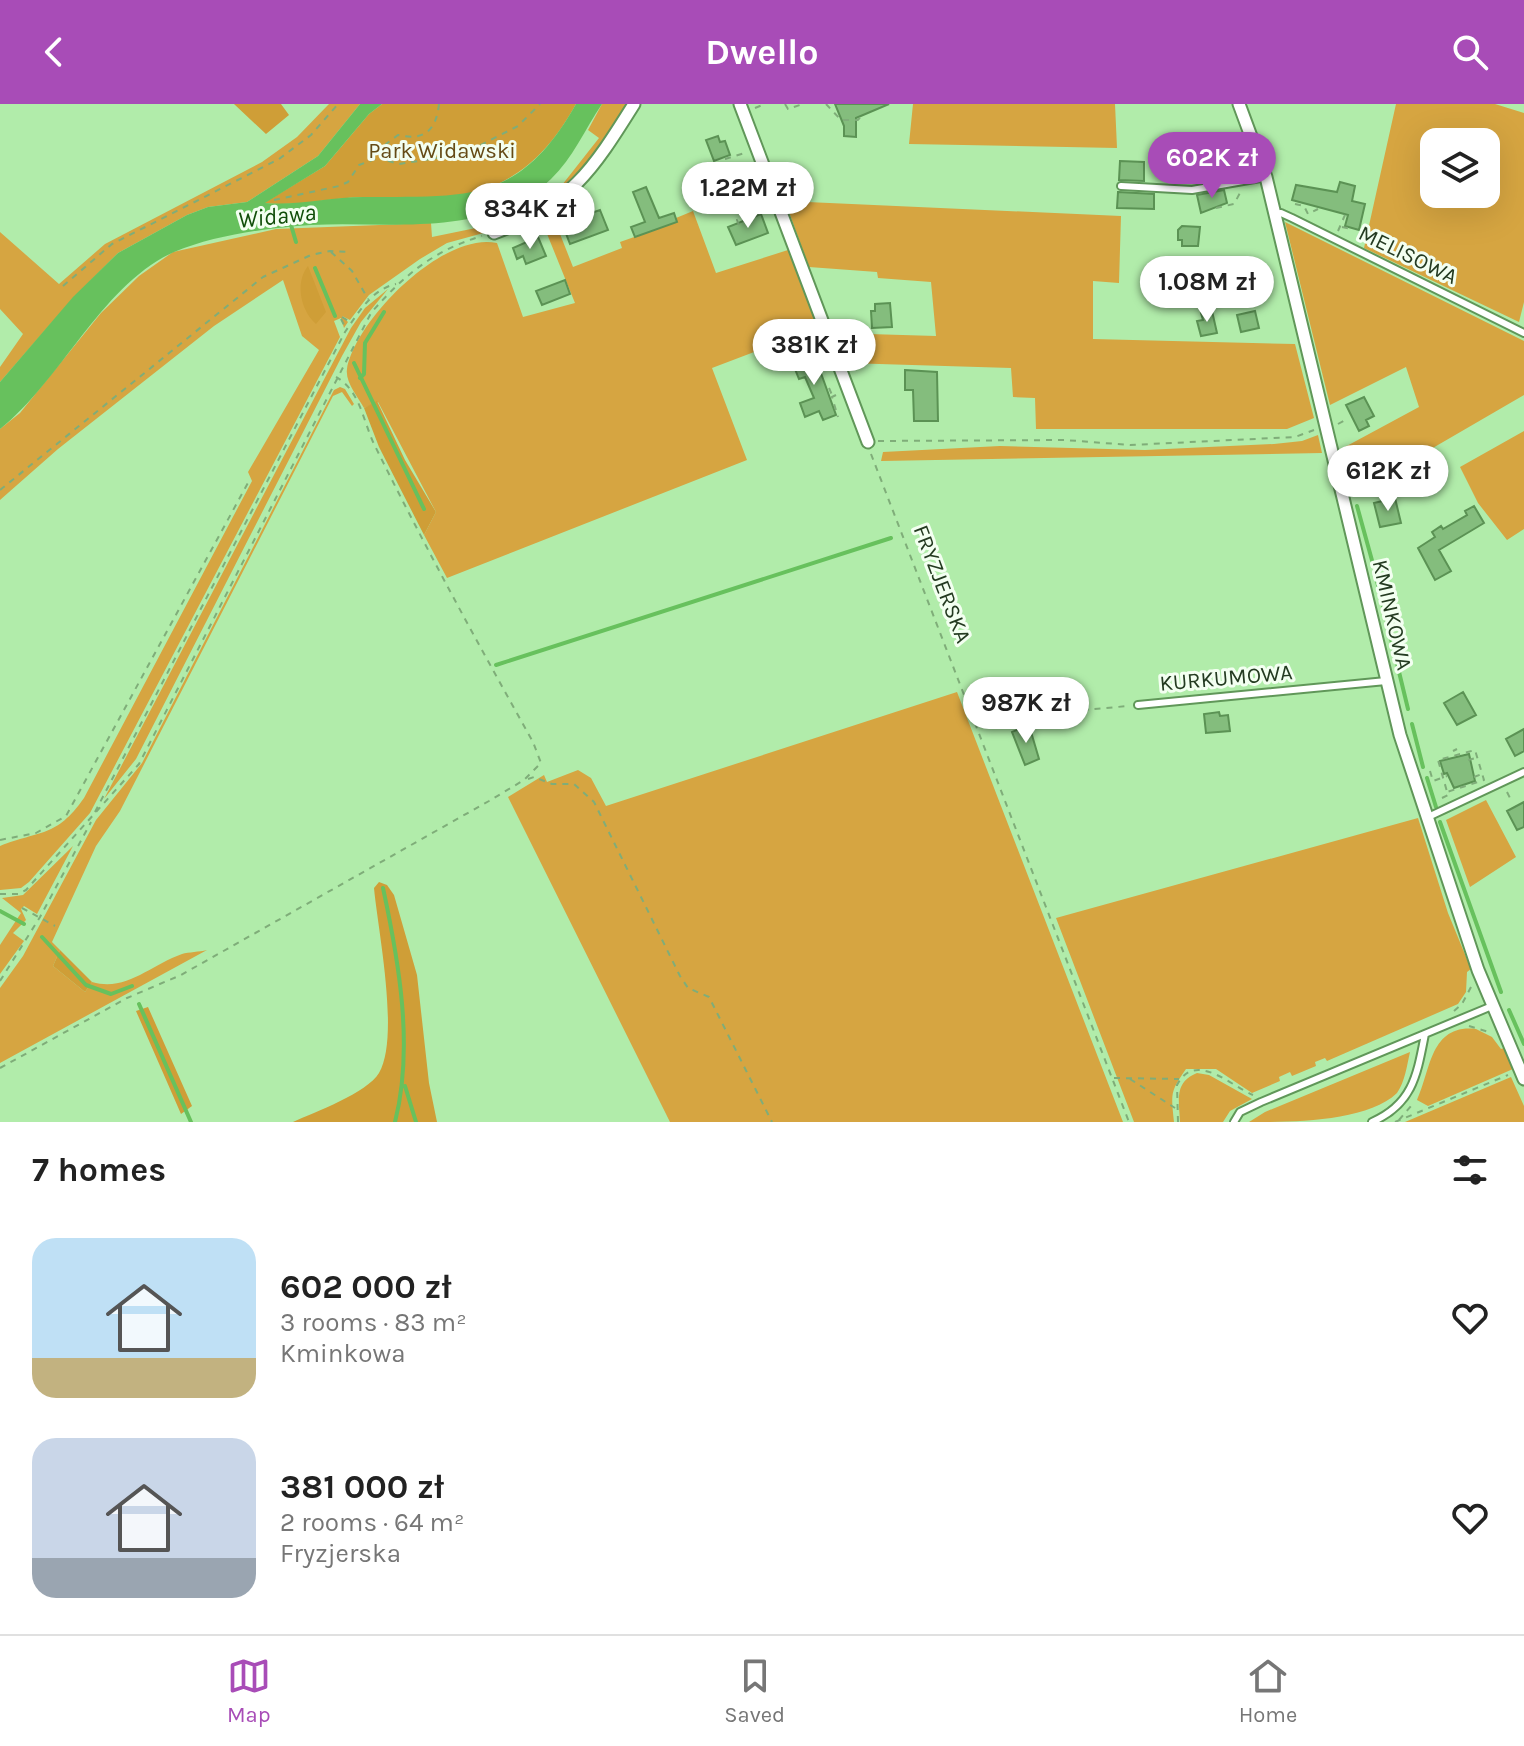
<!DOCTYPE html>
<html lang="en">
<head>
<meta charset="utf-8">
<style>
  :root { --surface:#fff; --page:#f6f6f6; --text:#222; --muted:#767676; --line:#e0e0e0; --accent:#a84cb7 }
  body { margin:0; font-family:Karla,sans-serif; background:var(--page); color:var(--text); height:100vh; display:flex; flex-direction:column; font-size:30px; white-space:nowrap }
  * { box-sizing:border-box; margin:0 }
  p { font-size:26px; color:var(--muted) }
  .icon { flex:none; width:44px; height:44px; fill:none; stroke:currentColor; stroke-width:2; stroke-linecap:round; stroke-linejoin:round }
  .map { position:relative; height:1018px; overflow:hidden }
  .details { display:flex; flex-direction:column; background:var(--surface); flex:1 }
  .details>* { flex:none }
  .fabs { position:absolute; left:1420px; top:24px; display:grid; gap:16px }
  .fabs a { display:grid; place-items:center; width:80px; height:80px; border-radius:16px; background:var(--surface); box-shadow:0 8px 32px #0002; font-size:40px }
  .price { position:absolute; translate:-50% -68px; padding:0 18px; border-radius:28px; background:#fff; color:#222; font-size:26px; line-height:52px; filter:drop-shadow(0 2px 4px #0008) }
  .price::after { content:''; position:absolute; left:50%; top:48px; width:24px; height:18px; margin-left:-12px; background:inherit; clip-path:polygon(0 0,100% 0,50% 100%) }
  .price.selected { background:var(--accent); color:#fff }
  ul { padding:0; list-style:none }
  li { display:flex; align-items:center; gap:24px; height:200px; padding:0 32px }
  li span { display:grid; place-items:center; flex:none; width:224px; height:160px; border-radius:24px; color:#555 }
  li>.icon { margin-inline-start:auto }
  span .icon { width:96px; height:96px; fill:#fffc; stroke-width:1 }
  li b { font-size:34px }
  h2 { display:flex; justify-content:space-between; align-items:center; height:96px; padding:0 32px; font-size:34px }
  header { display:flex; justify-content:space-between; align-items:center; height:104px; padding:0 32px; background:var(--accent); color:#fff; font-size:36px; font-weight:700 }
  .menu { display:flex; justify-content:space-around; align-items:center; height:112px; border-top:2px solid var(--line); background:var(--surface); font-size:22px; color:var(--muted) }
  .menu a { display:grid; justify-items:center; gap:4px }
  .menu .selected { color:var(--accent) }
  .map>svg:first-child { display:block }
  .green { fill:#d6a541; fill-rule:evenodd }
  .forest { fill:#cf9e37 }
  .water { fill:#67c15d }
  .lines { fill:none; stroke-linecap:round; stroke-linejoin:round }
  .stream { stroke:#67c15d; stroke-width:4 }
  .building { fill:#84bd7d; stroke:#5b9254; stroke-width:2 }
  .lane-casing { stroke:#609759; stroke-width:10 }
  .street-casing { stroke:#609759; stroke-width:15 }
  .path { stroke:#7fad79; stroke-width:2; stroke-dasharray:6 6; stroke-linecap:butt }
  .lane { stroke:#fff; stroke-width:6 }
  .street { stroke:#fff; stroke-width:11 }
  .labels { text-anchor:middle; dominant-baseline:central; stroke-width:6; stroke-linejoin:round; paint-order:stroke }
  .park-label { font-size:22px; fill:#654b16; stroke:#f3fff1 }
  .street-label { font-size:22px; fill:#243b21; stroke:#f3fff1 }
  .water-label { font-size:24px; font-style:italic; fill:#104e09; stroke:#f3fff1 }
</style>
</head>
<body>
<header><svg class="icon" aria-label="back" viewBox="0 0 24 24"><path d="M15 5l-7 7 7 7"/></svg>Dwello<svg class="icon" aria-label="search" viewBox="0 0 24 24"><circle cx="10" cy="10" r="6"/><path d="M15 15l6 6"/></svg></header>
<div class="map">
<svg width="1524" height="1018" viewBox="0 0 1524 1018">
  <rect width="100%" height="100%" fill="#b1ecaa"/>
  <path class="green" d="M 329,0 L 360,0 L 318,52 L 247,98 L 208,103 L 187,111 L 118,149 L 73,194 L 0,278 L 0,263 L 23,230 L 0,205 L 0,128 L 59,180 L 105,140 L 262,58 L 297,33 Z
    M 602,0 L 629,0 C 602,41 583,77 539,101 L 562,81 L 599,34 L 588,26 Z
    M 913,0 L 1115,0 L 1117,44 L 909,40 Z
    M 1396,0 L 1495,0 L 1524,9 L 1524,198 L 1519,218 L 1364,144 ZM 1486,38 L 1486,90 L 1434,90 L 1434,38 Z
    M 785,97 L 1121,112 L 1119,179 L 1093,177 L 1093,235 L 1295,240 L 1314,314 L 1287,325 L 1036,325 L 1035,294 L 1013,293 L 1011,264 L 846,259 L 835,229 L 936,232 L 931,178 L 878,174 L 877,168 L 809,163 Z
    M 551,107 L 573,163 L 622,144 L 620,138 L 677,118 L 676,114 L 693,107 L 716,169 L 788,146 L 820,223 L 712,264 L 747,356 L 447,474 L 424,431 L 436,408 L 378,298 L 364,304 C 358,293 345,278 347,265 C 356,215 444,127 497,139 L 523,213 L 575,199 L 541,115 Z
    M 510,117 L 498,125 L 447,139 L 420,155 L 369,191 L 350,216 L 342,212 L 348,218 L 344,224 L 341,214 L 334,217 L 340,233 L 90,709 L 29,778 L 21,784 L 0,786 L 0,742 C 40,726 56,734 84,694 L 252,377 L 248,368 L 319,246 L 302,232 L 283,176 L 214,222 L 58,345 L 0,396 L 0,325 L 20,309 L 101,209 L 139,172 L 173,148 L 276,125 L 431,119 L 432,133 Z
    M 1285,118 L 1524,237 L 1524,291 L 1357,388 L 1343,344 L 1419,303 L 1406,263 L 1330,301 Z
    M 388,185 L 361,218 L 342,252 L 136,655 L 104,695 L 351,224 L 365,204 Z
    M 340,283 L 345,285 L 354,300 L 352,302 L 342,288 L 333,292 L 120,707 L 96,742 L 52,838 L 60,846 L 53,862 L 85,888 L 92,878 C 127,888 150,861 182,850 C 189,848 199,848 207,846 L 0,959 L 0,884 L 23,852 L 96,716 L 142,659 L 334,286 Z
    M 1524,327 L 1524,425 L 1507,436 L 1478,399 L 1460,363 Z
    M 1318,331 L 1322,349 L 881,357 L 883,348 L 1000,342 L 1145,346 L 1274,340 L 1302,337 Z
    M 957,588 L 1123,1018 L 670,1018 L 508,693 L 544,671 L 547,678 L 578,666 L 591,674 L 606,702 Z
    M 1486,696 L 1516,753 L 1470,783 L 1446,716 Z
    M 1418,714 L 1448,809 L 1471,865 L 1467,868 L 1466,888 L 1458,900 L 1327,957 L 1325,954 L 1315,958 L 1316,962 L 1292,972 L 1290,968 L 1279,973 L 1280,977 L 1252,989 L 1216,965 L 1186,965 C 1170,988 1171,989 1174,1018 L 1134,1018 L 1056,814 Z
    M 73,742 L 37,810 L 24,802 L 21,805 L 26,816 L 13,829 L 24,837 L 0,870 L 0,841 L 21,809 L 2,794 L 23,791 Z
    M 1476,925 L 1492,933 L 1501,945 L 1504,944 L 1513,965 L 1428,1002 L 1417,996 C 1431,966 1430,920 1476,925 Z
    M 1410,948 C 1407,961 1405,978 1397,989 C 1367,1018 1292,1018 1249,1018 L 1265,1008 Z
    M 1197,969 L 1209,971 L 1252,995 L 1230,1007 L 1223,1018 L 1180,1018 C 1179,996 1174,978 1197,969 Z
    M 1511,973 L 1524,1002 L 1524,1018 L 1405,1018 Z"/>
  <path class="forest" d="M 234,0 L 281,0 L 289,11 L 266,30 Z
    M 382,0 L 576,0 C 546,54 511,85 448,94 C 421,97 390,93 362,93 C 330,94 296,103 264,99 L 325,62 L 369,10 Z
    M 308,162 L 326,208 L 316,220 C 300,206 295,178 308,162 Z
    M 377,297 L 405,356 L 436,408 L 424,431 L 379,343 L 364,304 Z
    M 379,778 L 387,781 L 394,791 L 417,871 L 429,979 L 437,1018 L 293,1018 C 315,1008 367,989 379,969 C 400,933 378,827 374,784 Z
    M 60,846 L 92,878 L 85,888 L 53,862 Z
    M 148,903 L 192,1002 L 181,1010 L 136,907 Z"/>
  <path class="water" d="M 360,0 L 382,0 L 369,10 L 325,62 L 265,99 C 297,102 331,93 363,93 C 466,92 519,101 576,0 L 602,0 C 585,25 573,54 551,75 C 488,135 390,117 311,121 C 267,124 215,131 174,148 C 102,180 61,277 0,325 L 0,278 L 73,193 L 118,149 L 187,111 L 208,103 L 247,98 L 318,52 Z"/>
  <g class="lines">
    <path class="stream" d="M 291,121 L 296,138
      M 315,164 L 335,212
      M 354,259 L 424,405
      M 360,274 L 364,270 L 365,239 L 384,208
      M 1343,348 L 1355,391
      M 1357,402 L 1373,460
      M 1376,473 L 1408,605
      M 496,561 L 891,434
      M 1412,620 L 1423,663
      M 1427,674 L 1436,703
      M 1440,718 L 1501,888
      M 383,784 C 399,858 414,944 395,1018
      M 0,807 L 24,820
      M 42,833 L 86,881 L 111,890 L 132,882
      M 139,900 L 191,1018
      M 1509,906 L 1524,940
      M 405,982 L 416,1018"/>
  </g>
  <path class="building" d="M 835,0 L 889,0 L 856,14 L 856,33 L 844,32 L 844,22 Z
    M 718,32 L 720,38 L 725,37 L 730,51 L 714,57 L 706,36 Z
    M 1120,57 L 1144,58 L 1144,77 L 1119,76 Z
    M 1340,78 L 1355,82 L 1352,97 L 1365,100 L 1359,126 L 1345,122 L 1348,111 L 1292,96 L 1296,81 L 1337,88 Z
    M 646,83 L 659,114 L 674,109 L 677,118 L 635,133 L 631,123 L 645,118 L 633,88 Z
    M 1224,86 L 1227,99 L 1201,109 L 1197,91 Z
    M 1118,88 L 1154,90 L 1154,105 L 1117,104 Z
    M 600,106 L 608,126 L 570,140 L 562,119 Z
    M 761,110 L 768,129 L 736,141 L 728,123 Z
    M 1182,122 L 1200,123 L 1198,142 L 1182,142 L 1182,136 L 1178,136 L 1178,126 Z
    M 538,133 L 546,152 L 526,160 L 523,152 L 517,155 L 513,144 Z
    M 565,176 L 570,190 L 542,201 L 536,187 Z
    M 890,199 L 892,223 L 872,224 L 871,207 L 875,207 L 875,200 Z
    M 1212,207 L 1217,229 L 1201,232 L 1197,217 L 1203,216 L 1201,209 Z
    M 1255,207 L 1259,224 L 1241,228 L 1237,211 Z
    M 813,247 L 836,311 L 823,316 L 819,307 L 805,313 L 800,299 L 814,294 L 805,273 L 799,275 L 791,255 Z
    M 905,266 L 937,268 L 938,317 L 914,317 L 913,286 L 905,286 Z
    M 1364,293 L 1374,312 L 1366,316 L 1369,322 L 1359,327 L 1346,301 Z
    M 1395,394 L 1401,419 L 1380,423 L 1374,399 Z
    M 1474,402 L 1484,419 L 1439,446 L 1451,467 L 1435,476 L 1418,444 L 1435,433 L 1432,428 L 1441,422 L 1443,425 L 1467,411 L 1465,407 Z
    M 1463,588 L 1476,611 L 1457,621 L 1444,599 Z
    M 1219,608 L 1220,612 L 1228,611 L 1230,627 L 1206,629 L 1204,610 Z
    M 1029,621 L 1039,655 L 1025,661 L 1012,628 Z
    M 1524,625 L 1524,647 L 1515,652 L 1506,635 Z
    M 1469,650 L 1475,677 L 1454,684 L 1447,669 L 1444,670 L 1440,657 Z
    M 1524,698 L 1524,723 L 1517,726 L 1507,707 Z"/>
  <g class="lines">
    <g class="lane-casing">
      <path id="lane" d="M 1121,82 L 1192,86 L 1266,73
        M 1274,110 L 1281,109 L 1292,114 L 1524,229
        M 1138,601 L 1386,577
        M 1426,714 L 1524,668
        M 1234,1018 L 1240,1008 L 1261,998 L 1492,902
        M 1372,1018 C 1413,1000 1417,971 1425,930"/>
    </g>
    <g class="street-casing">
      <path id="street" d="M 740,0 L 868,338
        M 1239,0 L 1266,73 L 1400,631 L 1478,866 L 1524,975
        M 494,129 C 571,100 592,67 634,0"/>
    </g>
    <path class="path" d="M 439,0 C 436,27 424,37 398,31 L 386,40 L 383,49 L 385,56 L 399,60 L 463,50 L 518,22 L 540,0
      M 785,0 L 788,5 L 803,0
      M 826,0 L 841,16 L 858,16 L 862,11
      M 755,4 L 765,0
      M 725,55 L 745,49
      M 274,96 L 339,82 L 348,78 L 359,61 L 383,52
      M 1295,100 L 1304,102 L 1308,110 L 1318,105
      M 571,104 L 575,114
      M 1216,104 L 1234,100 L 1240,89
      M 747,114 L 766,107
      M 739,121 L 737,116 L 753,110
      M 1342,123 L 1352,125
      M 1338,127 L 1345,111
      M 331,148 L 352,167 L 368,195
      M 63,182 L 112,140 L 279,55 L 311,31 L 338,0
      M 342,213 L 350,218
      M 341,215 L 346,225
      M 829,284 L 832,291
      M 836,291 L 832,293 L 838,313
      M 1338,320 L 1347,315
      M 878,337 L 1065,336 L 1130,341 L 1295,333 L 1314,326
      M 871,350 L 1129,1018
      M 0,386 L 263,173 L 311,151 L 330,147 L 351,148
      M 975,616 L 1128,602
      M 1453,647 L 1457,645
      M 1468,656 L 1476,654
      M 1430,667 L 1433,677 L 1447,672
      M 1474,673 L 1482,670
      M 528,675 L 534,673 L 552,680 L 574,680 L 594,698 L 680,872 L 688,884 L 709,893 L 772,1018
      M 1507,688 L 1512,698
      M 1442,694 L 1448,691 L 1438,656 L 1475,646 L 1484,676 L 1447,688
      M 95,708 L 345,228 C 358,209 372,185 396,180
      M 0,736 L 36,729 L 66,712 L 249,377
      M 0,790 L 18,790 L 26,786 L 139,660 L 371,209 C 403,172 434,146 482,132
      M 22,804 L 55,822
      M 0,877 L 40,813 L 91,718
      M 1454,907 L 1462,900 L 1471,883
      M 1469,922 L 1489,928
      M 0,964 L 127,894 L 181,871 L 489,697 L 524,676 L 541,659 L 533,638 C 478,540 424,441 374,340 C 363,317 360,286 336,273
      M 1114,974 L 1179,975
      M 1130,975 L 1175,1004
      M 1399,1016 L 1411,1002
      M 1178,1018 L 1177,981 C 1195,946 1231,982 1253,991
      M 1395,1018 L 1508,971"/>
    <use href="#lane" class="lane"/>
    <use href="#street" class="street"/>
  </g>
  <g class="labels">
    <g class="park-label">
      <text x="442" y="47">Park Widawski</text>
    </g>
    <g class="street-label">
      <text transform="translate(1408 151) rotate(26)">MELISOWA</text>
      <text transform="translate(942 480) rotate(69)">FRYZJERSKA</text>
      <text transform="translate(1392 511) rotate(77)">KMINKOWA</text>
      <text transform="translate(1226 574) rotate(-5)">KURKUMOWA</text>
    </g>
    <g class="water-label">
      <text transform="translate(277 112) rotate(-6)">Widawa</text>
    </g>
  </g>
</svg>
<div class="fabs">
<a><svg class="icon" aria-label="layers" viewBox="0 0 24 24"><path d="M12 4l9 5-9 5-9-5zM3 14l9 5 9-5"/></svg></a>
</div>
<b class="price selected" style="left:1212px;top:96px">602K zł</b>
<b class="price" style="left:748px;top:126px">1.22M zł</b>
<b class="price" style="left:530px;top:147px">834K zł</b>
<b class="price" style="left:1207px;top:220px">1.08M zł</b>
<b class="price" style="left:814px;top:283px">381K zł</b>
<b class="price" style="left:1388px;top:409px">612K zł</b>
<b class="price" style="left:1026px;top:641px">987K zł</b>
</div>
<section class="details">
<h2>7 homes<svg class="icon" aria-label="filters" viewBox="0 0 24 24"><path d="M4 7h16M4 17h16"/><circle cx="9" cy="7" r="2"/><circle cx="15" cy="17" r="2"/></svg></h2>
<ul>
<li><span style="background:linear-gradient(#bfe0f5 75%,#c2b280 0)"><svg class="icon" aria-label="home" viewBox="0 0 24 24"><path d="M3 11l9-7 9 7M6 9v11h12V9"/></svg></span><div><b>602 000 zł</b><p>3 rooms · 83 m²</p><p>Kminkowa</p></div><svg class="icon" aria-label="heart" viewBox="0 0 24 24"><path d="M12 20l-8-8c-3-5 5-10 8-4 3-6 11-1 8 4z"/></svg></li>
<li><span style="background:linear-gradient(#c9d6e8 75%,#9aa5b1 0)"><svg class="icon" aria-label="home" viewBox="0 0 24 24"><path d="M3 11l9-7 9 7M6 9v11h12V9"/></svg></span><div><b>381 000 zł</b><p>2 rooms · 64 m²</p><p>Fryzjerska</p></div><svg class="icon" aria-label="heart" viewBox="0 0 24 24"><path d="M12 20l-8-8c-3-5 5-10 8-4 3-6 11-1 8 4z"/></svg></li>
</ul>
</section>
<nav class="menu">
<a class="selected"><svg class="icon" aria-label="map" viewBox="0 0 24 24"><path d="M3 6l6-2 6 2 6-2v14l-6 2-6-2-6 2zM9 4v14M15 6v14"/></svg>Map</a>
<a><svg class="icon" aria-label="saved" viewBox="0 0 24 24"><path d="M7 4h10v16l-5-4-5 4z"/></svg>Saved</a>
<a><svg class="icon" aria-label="home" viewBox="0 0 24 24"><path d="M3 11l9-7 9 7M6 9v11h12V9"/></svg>Home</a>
</nav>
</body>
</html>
